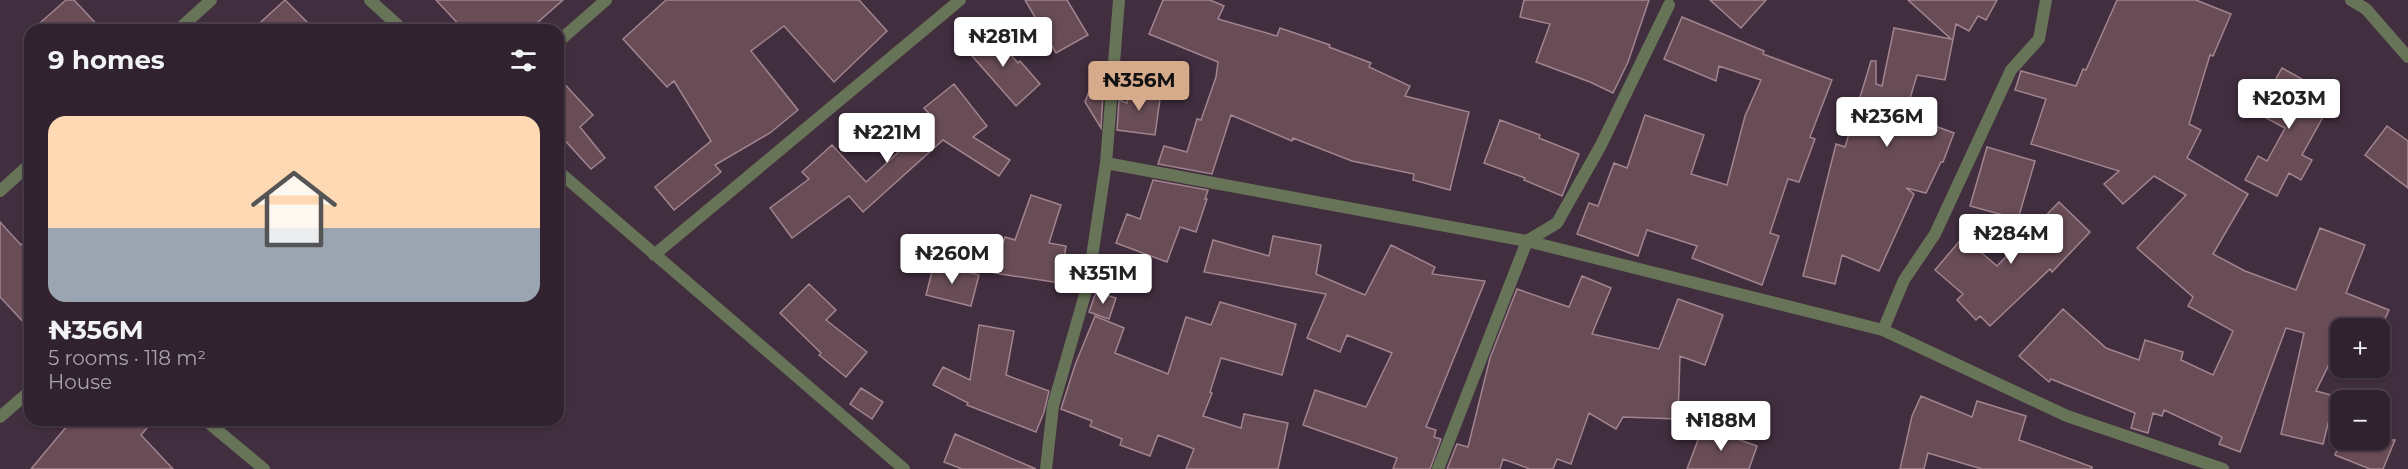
<!DOCTYPE html>
<html lang="en">
<head>
<meta charset="utf-8">
<style>
  :root { --surface:#31222f; --page:#392a37; --text:#f1f3f6; --muted:#a8a4aa; --line:#4c3f4b; --accent:#d6ab8b }
  body { margin:0; font-family:Montserrat,sans-serif; background:var(--page); color:var(--text); height:100vh; display:flex; flex-direction:column; font-size:22px; white-space:nowrap }
  * { box-sizing:border-box; margin:0 }
  p { font-size:20px; color:var(--muted) }
  .icon { flex:none; width:33px; height:33px; fill:none; stroke:currentColor; stroke-width:2; stroke-linecap:round; stroke-linejoin:round }
  .map { position:relative; flex:1; overflow:hidden }
  .details { position:absolute; left:24px; top:24px; width:540px; height:402px; display:flex; flex-direction:column; background:var(--surface); border-radius:18px; box-shadow:0 2px 4px #0004,0 0 0 2px var(--line) }
  .details>* { flex:none }
  .buttons { position:absolute; left:2330px; top:318px; display:grid; gap:12px }
  .buttons a { display:grid; place-items:center; width:60px; height:60px; border-radius:12px; background:var(--surface); box-shadow:0 2px 4px #0004,0 0 0 2px var(--line); font-size:30px }
  .price { position:absolute; translate:-50% -51px; padding:0 14px; border-radius:6px; background:#fff; color:#222; font-size:20px; line-height:39px; filter:drop-shadow(0 2px 3px #0008) }
  .price::after { content:''; position:absolute; left:50%; top:36px; width:18px; height:14px; margin-left:-9px; background:inherit; clip-path:polygon(0 0,100% 0,50% 100%) }
  .price.selected { background:var(--accent); color:#111 }
  ul { padding:0; list-style:none }
  li { display:grid; align-content:center; gap:12px; height:318px; padding:0 24px }
  li+li { border-top:2px solid var(--line) }
  li span { display:grid; place-items:center; height:186px; border-radius:18px; color:#555 }
  li>.icon { margin-inline-start:auto }
  span .icon { width:108px; height:108px; fill:#fffc; stroke-width:1 }
  li b { font-size:26px }
  h2 { display:flex; justify-content:space-between; align-items:center; height:72px; padding:0 24px; font-size:26px }
  .map>svg:first-child { display:block }
  .building { fill:#694d56; stroke:#a2848e; stroke-width:1.5 }
  .lines { fill:none; stroke-linecap:round; stroke-linejoin:round }
  .street { stroke:#687458; stroke-width:12 }
</style>
</head>
<body>
<div class="map">
<svg width="2408" height="469" viewBox="0 0 2408 469">
  <rect width="100%" height="100%" fill="#412e3f"/>
  <path class="building" d="M 66,0 L 74,0 L 102,30 L 32,30 Z
    M 285,0 L 315,30 L 252,30 Z
    M 436,0 L 563,0 L 529,30 L 464,30 Z
    M 666,0 L 859,0 L 887,31 L 834,82 L 784,26 L 751,51 L 798,110 L 770,133 L 715,165 L 721,172 L 674,210 L 655,187 L 711,141 L 674,81 L 667,87 L 623,39 Z
    M 1025,0 L 1067,0 L 1088,35 L 1056,53 Z
    M 1163,0 L 1210,0 L 1224,6 L 1218,19 L 1277,36 L 1280,28 L 1330,45 L 1329,47 L 1371,63 L 1369,67 L 1410,86 L 1405,96 L 1469,112 L 1450,190 L 1413,180 L 1414,174 L 1352,161 L 1293,138 L 1292,141 L 1231,115 L 1212,174 L 1158,164 L 1164,146 L 1187,152 L 1197,119 L 1201,120 L 1216,77 L 1218,62 L 1149,34 Z
    M 1524,0 L 1649,0 L 1628,62 L 1613,93 L 1590,82 L 1536,62 L 1550,24 L 1520,17 Z
    M 1710,0 L 1766,0 L 1741,28 Z
    M 1908,0 L 1997,0 L 1986,20 L 1978,16 L 1969,31 L 1956,24 L 1945,80 L 1917,75 L 1906,112 L 1917,116 L 1916,119 L 1954,133 L 1943,162 L 1941,162 L 1926,193 L 1906,188 L 1914,194 L 1879,271 L 1842,255 L 1835,284 L 1803,276 L 1836,144 L 1845,147 L 1871,61 L 1876,61 L 1876,84 L 1882,86 L 1894,28 L 1951,39 Z
    M 2117,0 L 2196,0 L 2231,14 L 2213,56 L 2210,55 L 2189,124 L 2201,130 L 2187,158 L 2248,194 L 2213,254 L 2245,271 L 2296,290 L 2320,228 L 2365,245 L 2346,293 L 2389,310 L 2381,328 L 2340,328 L 2340,342 L 2316,391 L 2335,396 L 2323,444 L 2281,434 L 2304,333 L 2286,328 L 2240,452 L 2219,444 L 2222,437 L 2164,410 L 2162,416 L 2153,413 L 2148,433 L 2131,428 L 2135,413 L 2051,379 L 2049,382 L 2019,356 L 2063,309 L 2106,348 L 2139,360 L 2145,340 L 2183,352 L 2181,360 L 2213,375 L 2233,331 L 2188,306 L 2193,297 L 2137,248 L 2186,195 L 2154,176 L 2123,204 L 2104,184 L 2119,171 L 2031,144 L 2046,99 L 2015,90 L 2021,71 L 2076,86 L 2083,69 L 2086,70 Z
    M 1682,17 L 1764,51 L 1763,54 L 1832,80 L 1810,137 L 1815,139 L 1799,182 L 1788,179 L 1770,233 L 1779,236 L 1762,285 L 1692,258 L 1697,246 L 1647,230 L 1638,256 L 1577,234 L 1589,203 L 1598,206 L 1614,163 L 1627,168 L 1645,115 L 1704,135 L 1691,174 L 1727,185 L 1745,116 L 1761,80 L 1719,66 L 1716,81 L 1664,59 Z
    M 988,29 L 1018,63 L 1020,61 L 1040,84 L 1016,106 L 966,49 Z
    M 2282,68 L 2334,97 L 2302,155 L 2312,160 L 2301,180 L 2289,173 L 2277,196 L 2245,180 L 2258,156 L 2267,161 L 2285,128 L 2257,113 Z
    M 558,77 L 593,115 L 580,127 L 605,158 L 591,169 L 558,133 Z
    M 954,84 L 987,126 L 973,137 L 1010,160 L 999,176 L 943,140 L 863,212 L 849,196 L 792,238 L 770,208 L 809,179 L 802,172 L 832,145 L 866,182 L 903,148 L 899,144 L 931,116 L 924,108 Z
    M 1129,88 L 1161,92 L 1155,135 L 1117,130 L 1119,100 L 1127,103 Z
    M 1090,89 L 1103,94 L 1101,128 L 1085,102 Z
    M 1500,120 L 1540,135 L 1539,138 L 1579,154 L 1562,196 L 1524,180 L 1525,178 L 1484,163 Z
    M 2387,126 L 2408,141 L 2408,188 L 2365,155 Z
    M 1987,147 L 2035,161 L 2018,219 L 1970,206 Z
    M 1153,180 L 1208,190 L 1205,199 L 1207,199 L 1196,232 L 1180,227 L 1167,262 L 1116,243 L 1127,214 L 1140,219 Z
    M 1031,195 L 1061,205 L 1049,243 L 1066,246 L 1060,283 L 994,273 L 1005,237 L 1015,240 Z
    M 2059,202 L 2090,232 L 2052,272 L 2050,269 L 1990,326 L 1980,316 L 1976,320 L 1957,300 L 1963,294 L 1935,270 L 1963,237 L 1997,266 Z
    M 0,222 L 21,245 L 30,236 L 30,329 L 0,297 Z
    M 1273,236 L 1321,245 L 1316,274 L 1365,295 L 1391,245 L 1435,267 L 1432,274 L 1485,281 L 1426,427 L 1436,430 L 1434,437 L 1441,439 L 1430,469 L 1393,469 L 1397,458 L 1303,425 L 1315,390 L 1366,407 L 1392,353 L 1347,335 L 1340,352 L 1307,338 L 1326,294 L 1204,272 L 1213,240 L 1269,256 Z
    M 934,264 L 979,275 L 971,306 L 926,295 Z
    M 1582,276 L 1611,288 L 1592,334 L 1659,349 L 1678,299 L 1723,315 L 1705,365 L 1680,356 L 1678,419 L 1623,417 L 1616,429 L 1589,413 L 1571,464 L 1557,459 L 1553,469 L 1530,469 L 1503,459 L 1500,469 L 1447,469 L 1457,444 L 1468,447 L 1490,358 L 1517,289 L 1569,307 Z
    M 809,284 L 836,310 L 826,320 L 867,352 L 846,377 L 819,355 L 821,353 L 780,313 Z
    M 1096,292 L 1116,298 L 1109,319 L 1089,312 Z
    M 1220,302 L 1296,324 L 1282,375 L 1221,358 L 1210,392 L 1212,393 L 1203,416 L 1241,428 L 1244,414 L 1288,423 L 1278,469 L 1186,469 L 1194,449 L 1158,435 L 1150,456 L 1120,445 L 1122,439 L 1090,426 L 1092,421 L 1061,409 L 1075,365 L 1095,316 L 1124,328 L 1115,353 L 1168,374 L 1186,317 L 1211,325 Z
    M 979,325 L 1014,331 L 1006,375 L 1049,391 L 1044,412 L 1036,432 L 967,405 L 968,403 L 933,385 L 943,367 L 970,380 Z
    M 861,388 L 883,402 L 872,419 L 850,404 Z
    M 1921,396 L 1972,417 L 1977,401 L 2026,416 L 2019,440 L 2092,467 L 2092,469 L 1982,469 L 1928,453 L 1924,469 L 1900,469 L 1912,416 Z
    M 72,420 L 154,420 L 141,435 L 173,469 L 31,469 Z
    M 1703,427 L 1757,446 L 1749,469 L 1687,469 Z
    M 955,434 L 1036,469 L 962,469 L 944,462 Z
    M 2341,440 L 2395,440 L 2383,469 L 2370,469 L 2335,455 Z"/>
  <g class="lines">
    <path class="street" d="M 370,0 L 403,30
      M 2351,0 L 2366,9 L 2408,57
      M 178,30 L 211,0
      M 558,42 L 606,0
      M 1106,163 L 1527,241 L 1883,330 L 2067,416 L 2223,469
      M 558,171 L 904,469
      M 0,191 L 30,164
      M 654,255 L 960,0
      M 1883,330 L 1904,280 L 1935,234 L 2011,70 L 2039,39 L 2046,0
      M 0,417 L 30,391
      M 205,420 L 264,469
      M 1046,469 L 1053,406 L 1088,284 L 1106,163 L 1119,0
      M 1438,469 L 1527,241 L 1557,223 L 1601,145 L 1669,5"/>
  </g>
</svg>
<div class="buttons">
<a>+</a>
<a>−</a>
</div>
<b class="price" style="left:1003px;top:68px">₦281M</b>
<b class="price selected" style="left:1139px;top:112px">₦356M</b>
<b class="price" style="left:2289px;top:130px">₦203M</b>
<b class="price" style="left:1887px;top:148px">₦236M</b>
<b class="price" style="left:887px;top:164px">₦221M</b>
<b class="price" style="left:2011px;top:265px">₦284M</b>
<b class="price" style="left:952px;top:285px">₦260M</b>
<b class="price" style="left:1103px;top:305px">₦351M</b>
<b class="price" style="left:1721px;top:452px">₦188M</b>
<section class="details">
<h2>9 homes<svg class="icon" aria-label="filters" viewBox="0 0 24 24"><path d="M4 7h16M4 17h16"/><circle cx="9" cy="7" r="2"/><circle cx="15" cy="17" r="2"/></svg></h2>
<ul>
<li><span style="background:linear-gradient(#ffd9b3 60%,#9aa5b1 0)"><svg class="icon" aria-label="home" viewBox="0 0 24 24"><path d="M3 11l9-7 9 7M6 9v11h12V9"/></svg></span><div><b>₦356M</b><p>5 rooms · 118 m²</p><p>House</p></div></li>
</ul>
</section>
</div>
</body>
</html>
